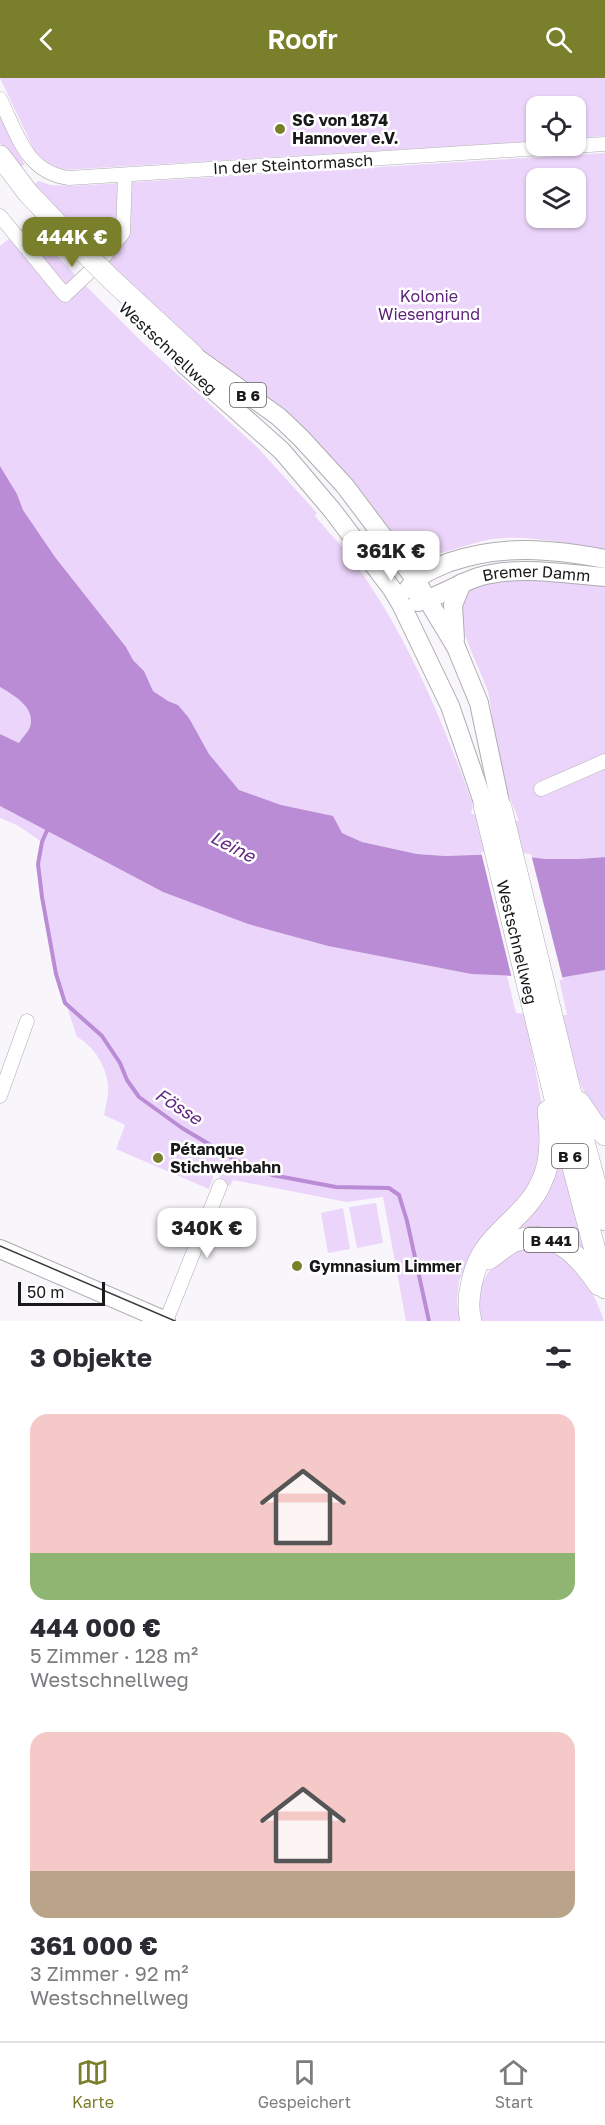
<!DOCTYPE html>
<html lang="de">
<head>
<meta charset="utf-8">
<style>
  :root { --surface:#fff; --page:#f7f7f7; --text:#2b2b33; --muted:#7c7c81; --line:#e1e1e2; --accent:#797f2a }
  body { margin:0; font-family:"Golos Text",sans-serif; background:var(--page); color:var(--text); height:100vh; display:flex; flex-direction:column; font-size:22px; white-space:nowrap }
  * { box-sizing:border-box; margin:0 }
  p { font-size:20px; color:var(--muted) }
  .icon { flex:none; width:33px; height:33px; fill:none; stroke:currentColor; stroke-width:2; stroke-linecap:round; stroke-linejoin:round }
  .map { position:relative; height:1243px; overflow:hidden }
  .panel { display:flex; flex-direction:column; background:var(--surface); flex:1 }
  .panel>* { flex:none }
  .buttons { position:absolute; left:526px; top:18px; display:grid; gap:12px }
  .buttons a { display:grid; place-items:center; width:60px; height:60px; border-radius:12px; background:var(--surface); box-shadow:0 2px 4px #0004; font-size:30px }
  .scale { position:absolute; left:18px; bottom:15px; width:87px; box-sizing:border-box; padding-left:6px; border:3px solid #19181a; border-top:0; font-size:16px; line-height:21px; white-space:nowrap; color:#19181a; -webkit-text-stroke:4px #fff; paint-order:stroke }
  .price { position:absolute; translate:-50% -51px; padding:0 14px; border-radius:12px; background:#fff; color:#222; font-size:20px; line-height:39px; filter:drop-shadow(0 2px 3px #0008) }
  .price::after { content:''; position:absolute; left:50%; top:36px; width:18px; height:14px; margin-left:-9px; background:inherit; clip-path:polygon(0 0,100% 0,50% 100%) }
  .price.selected { background:var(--accent); color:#fff }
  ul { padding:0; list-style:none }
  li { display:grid; align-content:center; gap:12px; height:318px; padding:0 30px }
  li span { display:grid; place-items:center; height:186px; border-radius:18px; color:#555 }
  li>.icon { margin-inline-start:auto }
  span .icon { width:108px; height:108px; fill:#fffc; stroke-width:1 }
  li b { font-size:26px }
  h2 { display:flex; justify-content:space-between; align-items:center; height:72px; padding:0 30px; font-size:26px }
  header { display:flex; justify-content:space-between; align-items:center; height:78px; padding:0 30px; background:var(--accent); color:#fff; font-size:27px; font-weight:600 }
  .tabs { display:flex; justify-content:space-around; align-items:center; height:84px; border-top:2px solid var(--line); background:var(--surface); font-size:16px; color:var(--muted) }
  .tabs a { display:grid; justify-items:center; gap:3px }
  .tabs .selected { color:var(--accent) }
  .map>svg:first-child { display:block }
  .green { fill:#ecd5fa; fill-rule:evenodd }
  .water { fill:#ba8cd5 }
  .pier { fill:#f8f5fb }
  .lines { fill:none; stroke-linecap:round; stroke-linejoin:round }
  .stream { stroke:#ba8cd5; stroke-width:4 }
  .minor-casing { stroke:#afacb1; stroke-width:15 }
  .major-casing { stroke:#afacb1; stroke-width:20 }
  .highway-casing { stroke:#afacb1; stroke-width:22 }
  .minor { stroke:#fff; stroke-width:14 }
  .major { stroke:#fff; stroke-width:18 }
  .highway { stroke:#fff; stroke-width:21 }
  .tram { stroke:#3c3a3d; stroke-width:1.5 }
  .highway-bridge-casing { stroke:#afacb1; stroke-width:22; stroke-linecap:butt }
  .highway-bridge { stroke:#fff; stroke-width:21 }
  .poi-dot { fill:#797f2a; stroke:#fff; stroke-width:2 }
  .labels { text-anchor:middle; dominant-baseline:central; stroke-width:5; stroke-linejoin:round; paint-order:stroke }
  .shield { fill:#fff; stroke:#5e5d5f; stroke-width:1.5 }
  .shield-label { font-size:15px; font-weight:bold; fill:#19181a }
  .poi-label { font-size:16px; font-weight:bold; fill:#19181a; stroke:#fff; text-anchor:start }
  .street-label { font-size:16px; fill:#19181a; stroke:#fff }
  .park-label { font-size:16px; fill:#5d227a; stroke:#fff }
  .water-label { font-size:18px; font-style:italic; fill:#632981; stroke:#fff }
</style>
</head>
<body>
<header><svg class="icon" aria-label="back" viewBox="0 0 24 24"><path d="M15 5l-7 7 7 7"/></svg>Roofr<svg class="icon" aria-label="search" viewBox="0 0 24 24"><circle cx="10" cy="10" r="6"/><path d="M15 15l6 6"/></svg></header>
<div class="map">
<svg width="605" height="1243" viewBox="0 0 605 1243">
  <rect width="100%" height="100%" fill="#f8f5fb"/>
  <path class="green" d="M 0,0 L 605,0 L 605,58 L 576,60 L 576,28 L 537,28 L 537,63 L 63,92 L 52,89 L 35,74 Z
    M 0,38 L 25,87 L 17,89 L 0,65 Z
    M 605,75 L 605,472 C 569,467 530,456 493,461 C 470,464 431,483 411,476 L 223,289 L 169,245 L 32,109 L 38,103 L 51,107 L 72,108 ZM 537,100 L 576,100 L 576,140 L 537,140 Z
    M 28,146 L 78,200 L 143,265 L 258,370 L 317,435 L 315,438 C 326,452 340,465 351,480 C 406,554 442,641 473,727 L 471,736 L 519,743 C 511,722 501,700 496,678 C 491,657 494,635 488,614 C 482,595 456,545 459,527 C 468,486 575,504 605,506 L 605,779 L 579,781 L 546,781 L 502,776 L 445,778 L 417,776 L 362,764 L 281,727 L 239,712 L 209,676 L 189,640 L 178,627 L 168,623 L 153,613 L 144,593 L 133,582 L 126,569 L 55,479 L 23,432 L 17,416 L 0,388 L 0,168 Z
    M 0,609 C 13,617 36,629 30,649 C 28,654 22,660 19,665 L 0,656 Z
    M 0,728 L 163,814 L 248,846 L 328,868 L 471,896 L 507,898 L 516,935 L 526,936 L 545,1047 L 539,1096 L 470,1182 L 459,1202 L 457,1222 L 460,1243 L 406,1243 L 383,1119 L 347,1124 L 233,1102 L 230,1108 L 222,1106 L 219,1101 L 222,1090 L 219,1088 L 213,1095 L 213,1100 L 209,1111 L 116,1071 L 125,1047 L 104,1037 C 106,1027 109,1017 108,1007 C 106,988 94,968 77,959 L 56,896 L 42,819 L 38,786 L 42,764 L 17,747 L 0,740 Z
    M 605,892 L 605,1043 C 576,1011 570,978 558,937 L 567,937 L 559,900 Z
    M 559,1075 L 589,1177 L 510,1156 Z
    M 376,1125 L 383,1165 L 357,1170 L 349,1129 Z
    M 343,1130 L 350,1171 L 328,1175 L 321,1135 Z
    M 527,1170 C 571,1169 591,1205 604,1243 L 482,1243 C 473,1205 490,1180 527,1170 Z"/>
  <path class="water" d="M 0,388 L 17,416 L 23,432 L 55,479 L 126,569 L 133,582 L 144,593 L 153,613 L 168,623 L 178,627 L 189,640 L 209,676 L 239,712 L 281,727 L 333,738 L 342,755 L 362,764 L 417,776 L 445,778 L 502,776 L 546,781 L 579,781 L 605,779 L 605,892 L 559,900 L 471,896 L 328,868 L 248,846 L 163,814 L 0,728 L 0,656 L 19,665 C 22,660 28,654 30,649 C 36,629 13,617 0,609 Z"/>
  <path class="pier" d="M 503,773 L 531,776 L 563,902 L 512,901 L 481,774 Z"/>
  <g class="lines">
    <path class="stream" d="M 48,750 L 42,764 L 38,786 L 42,819 L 56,896 L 65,925 L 102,958 L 120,985 L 127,1002 L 139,1019 L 182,1050 L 239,1084 L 272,1097 L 336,1109 L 389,1110 L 399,1117 L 407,1143 L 429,1243"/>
    <g class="minor-casing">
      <path id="minor" d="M 0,21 C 17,55 26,95 69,100 L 605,66
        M 0,138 L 65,217 L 99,185 L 123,155 L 125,97
        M 541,711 L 605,683
        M 0,1018 L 27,943
        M 166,1243 L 220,1108"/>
    </g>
    <g class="major-casing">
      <g id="major">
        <path d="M 193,277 L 279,339 L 301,360 L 345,408 L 415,501 L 456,569 L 479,625 L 501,729"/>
        <path d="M 184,286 L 282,373 L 332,432 L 392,511 L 401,526 L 450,628 L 484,727"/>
        <path d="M 408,511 C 419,496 433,491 450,484 C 502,466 552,471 605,481"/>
        <path id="s1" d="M 418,524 C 439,519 457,506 478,499 C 518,487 564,496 605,499"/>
        <path d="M 455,561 L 453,527 L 462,505"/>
        <path d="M 0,1171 L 166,1243"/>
      </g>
    </g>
    <g class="highway-casing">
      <g id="highway">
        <path d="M 0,78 L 28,115 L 83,173"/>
        <path d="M 112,202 L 193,277"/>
        <path id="s2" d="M 484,727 L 556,1025 L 605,1210"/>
        <path d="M 501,729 L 569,1008 L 605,1142"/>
        <path d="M 579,1024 L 594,1046 L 605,1057"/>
        <path d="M 488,1181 C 497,1176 505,1167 515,1163 C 555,1149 579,1178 599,1207"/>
        <path d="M 471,1243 C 465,1223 473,1189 485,1172 C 501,1148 528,1134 541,1105 C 552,1084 551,1056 548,1033"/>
      </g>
    </g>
    <use href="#minor" class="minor"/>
    <use href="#major" class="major"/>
    <use href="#highway" class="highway"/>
    <path class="tram" d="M 0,1168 L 175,1243"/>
    <g class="highway-bridge-casing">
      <path id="highway-bridge" d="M 83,173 L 112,202"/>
    </g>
    <use href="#highway-bridge" class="highway-bridge"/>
  </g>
  <g class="poi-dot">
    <circle cx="280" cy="51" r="6"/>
    <circle cx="158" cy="1080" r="6"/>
    <circle cx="297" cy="1188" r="6"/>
  </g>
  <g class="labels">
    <g class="shield">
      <rect x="230" y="305" width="36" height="24" rx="4.5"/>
      <rect x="552" y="1066" width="36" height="24" rx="4.5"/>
      <rect x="524" y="1150" width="54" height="24" rx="4.5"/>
    </g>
    <g class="shield-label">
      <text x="248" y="317">B 6</text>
      <text x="570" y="1078">B 6</text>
      <text x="551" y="1162">B 441</text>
    </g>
    <g class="poi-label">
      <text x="292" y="42">SG von 1874<tspan x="292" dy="18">Hannover e.V.</tspan></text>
      <text x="170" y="1071">Pétanque<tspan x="170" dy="18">Stichwehbahn</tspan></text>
      <text x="309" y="1188">Gymnasium Limmer</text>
    </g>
    <g class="street-label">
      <text transform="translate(293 86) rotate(-3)">In der Steintormasch</text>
      <text transform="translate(168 270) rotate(43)">Westschnellweg</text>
      <text stroke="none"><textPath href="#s1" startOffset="124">Bremer Damm</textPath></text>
      <text stroke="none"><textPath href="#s2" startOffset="141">Westschnellweg</textPath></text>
    </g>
    <g class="park-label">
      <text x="429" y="218">Kolonie<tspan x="429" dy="18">Wiesengrund</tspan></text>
    </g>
    <g class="water-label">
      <text transform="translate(233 768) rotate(27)">Leine</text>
      <text transform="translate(179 1028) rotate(33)">Fösse</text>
    </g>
  </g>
</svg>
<div class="buttons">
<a><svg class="icon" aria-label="locate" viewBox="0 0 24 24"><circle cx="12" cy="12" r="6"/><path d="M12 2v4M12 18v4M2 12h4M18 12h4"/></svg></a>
<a><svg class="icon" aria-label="layers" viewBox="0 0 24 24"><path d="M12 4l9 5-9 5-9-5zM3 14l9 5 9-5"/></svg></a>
</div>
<div class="scale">50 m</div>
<b class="price selected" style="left:72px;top:190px">444K €</b>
<b class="price" style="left:391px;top:504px">361K €</b>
<b class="price" style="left:207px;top:1181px">340K €</b>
</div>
<section class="panel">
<h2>3 Objekte<svg class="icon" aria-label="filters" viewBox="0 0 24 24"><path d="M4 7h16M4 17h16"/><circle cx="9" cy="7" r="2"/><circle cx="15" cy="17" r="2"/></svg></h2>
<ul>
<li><span style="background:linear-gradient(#f6c9c9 75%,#8fb573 0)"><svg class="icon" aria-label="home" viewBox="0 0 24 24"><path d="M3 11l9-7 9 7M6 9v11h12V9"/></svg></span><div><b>444 000 €</b><p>5 Zimmer · 128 m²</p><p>Westschnellweg</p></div></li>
<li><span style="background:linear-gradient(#f6c9c9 75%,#b9a48a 0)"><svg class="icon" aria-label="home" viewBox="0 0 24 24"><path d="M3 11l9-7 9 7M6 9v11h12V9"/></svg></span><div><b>361 000 €</b><p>3 Zimmer · 92 m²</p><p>Westschnellweg</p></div></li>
</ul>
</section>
<nav class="tabs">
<a class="selected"><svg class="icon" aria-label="map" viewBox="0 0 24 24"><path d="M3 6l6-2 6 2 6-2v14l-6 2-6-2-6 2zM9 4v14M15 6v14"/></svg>Karte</a>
<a><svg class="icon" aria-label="saved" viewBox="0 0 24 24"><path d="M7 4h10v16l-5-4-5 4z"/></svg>Gespeichert</a>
<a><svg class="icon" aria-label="home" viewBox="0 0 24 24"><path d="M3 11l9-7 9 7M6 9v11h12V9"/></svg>Start</a>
</nav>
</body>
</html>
